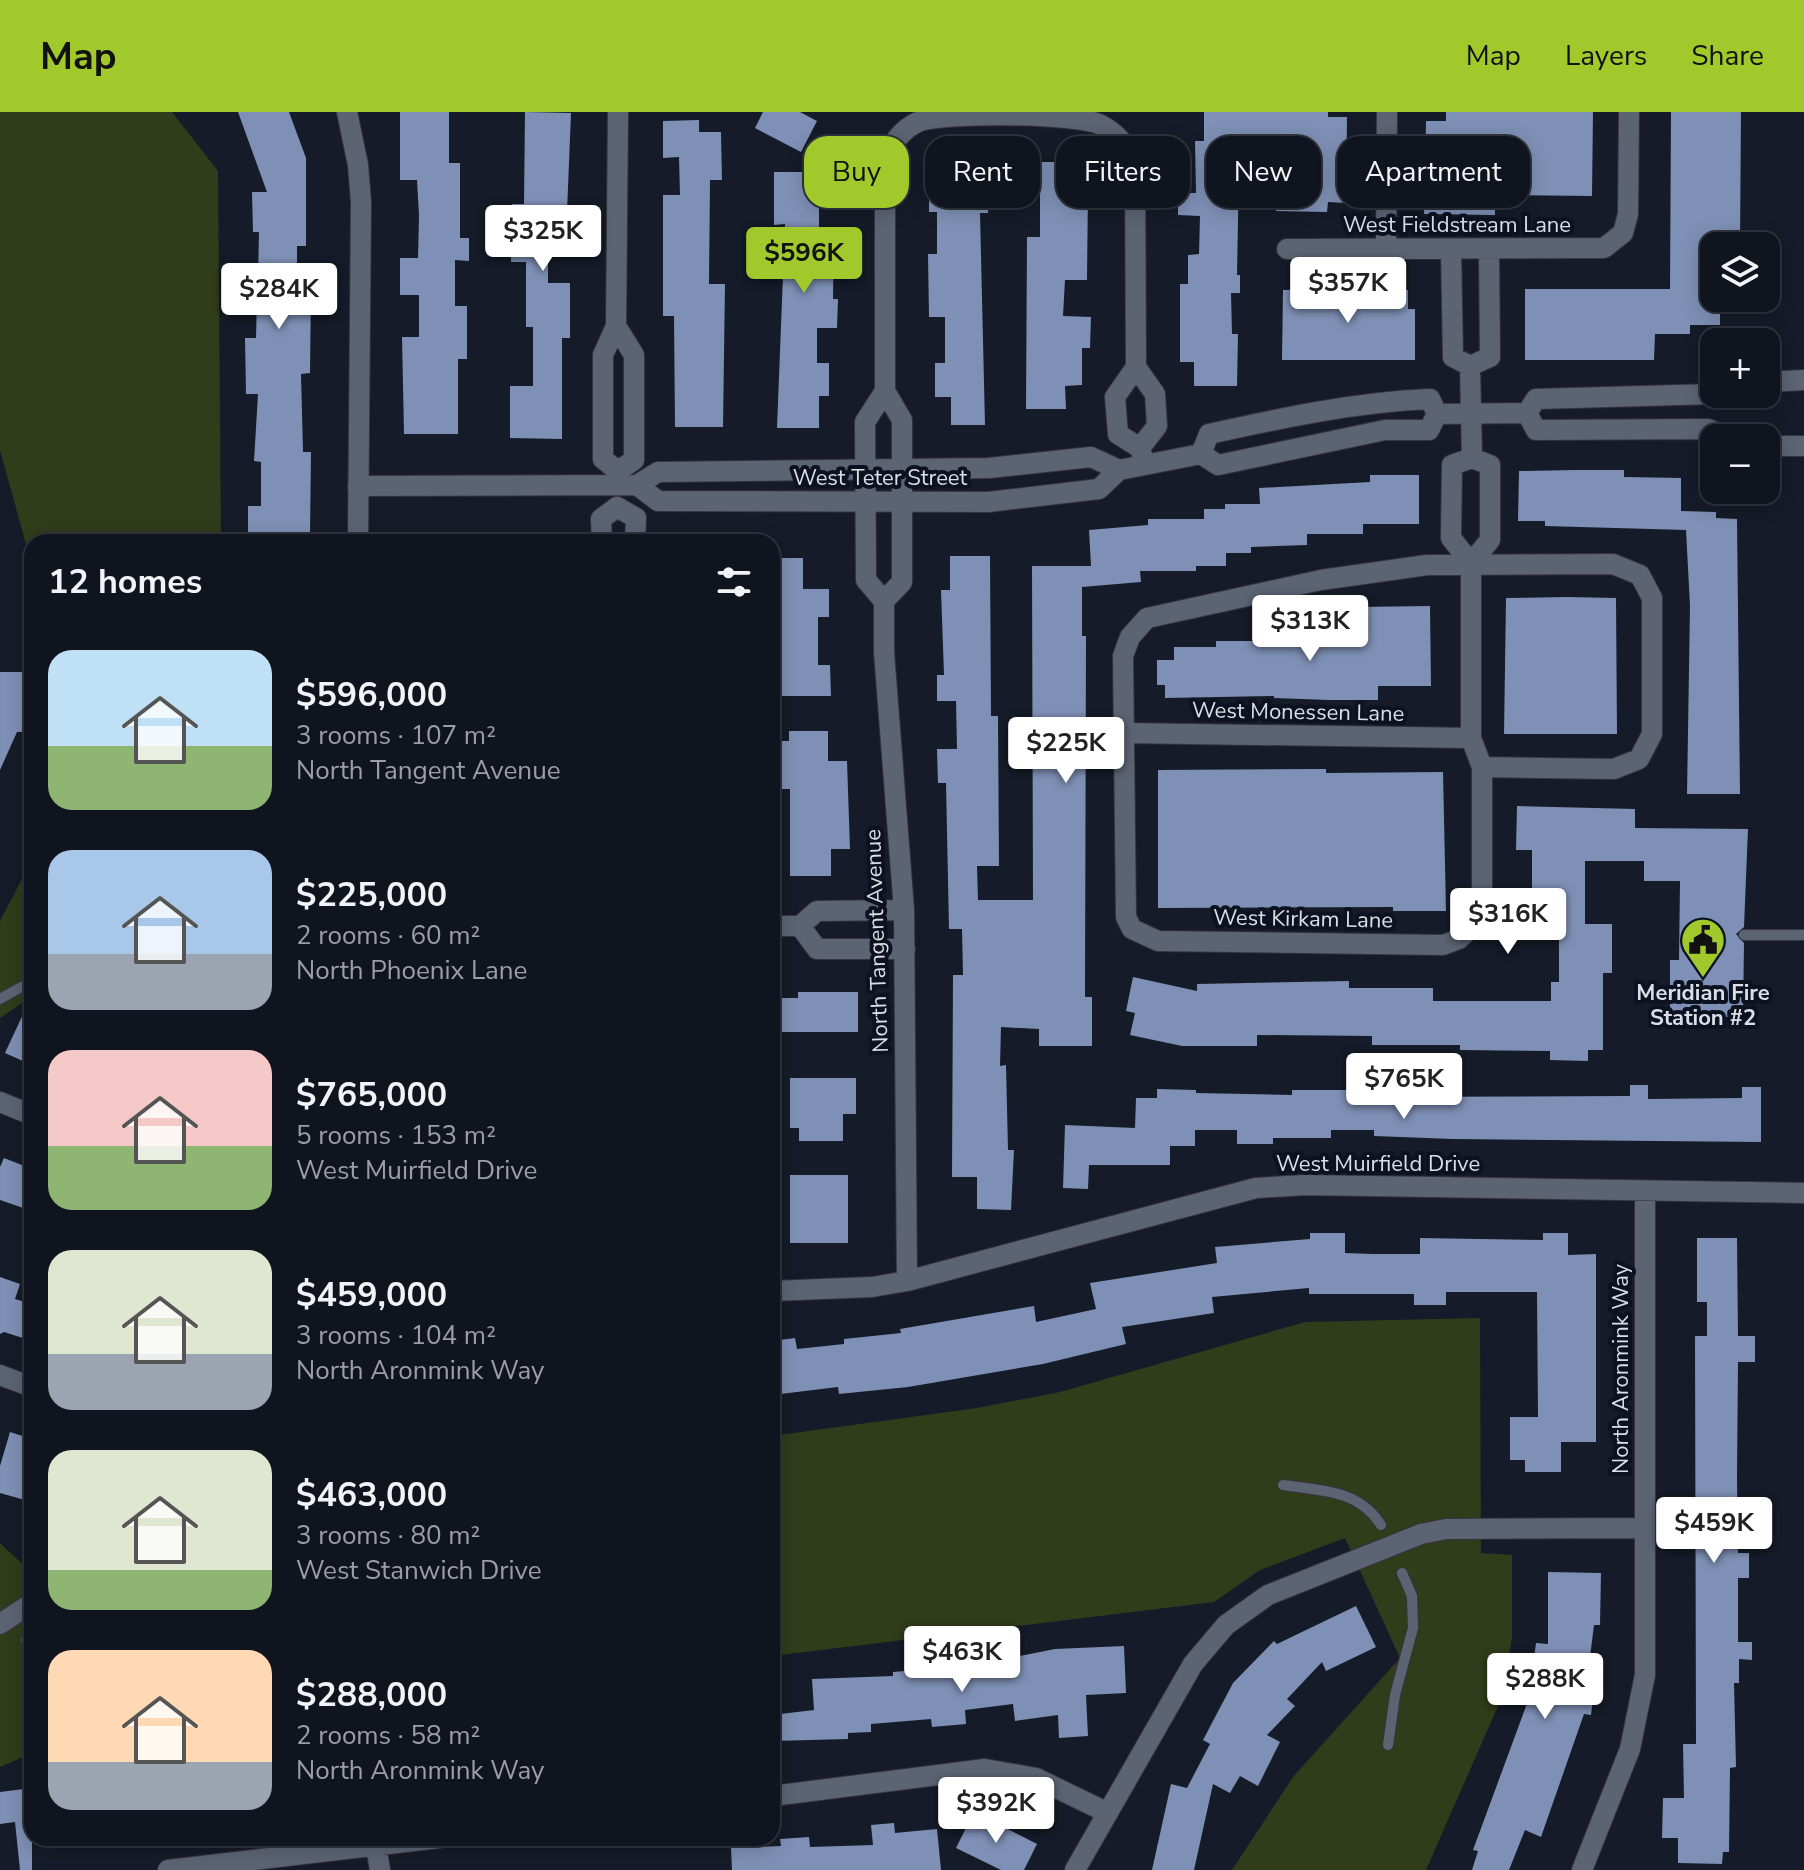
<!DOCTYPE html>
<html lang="en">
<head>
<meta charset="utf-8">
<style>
  :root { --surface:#10141e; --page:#191d27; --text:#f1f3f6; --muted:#9c9ea4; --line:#30333c; --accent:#a1c92b }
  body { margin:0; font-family:"Nunito Sans",sans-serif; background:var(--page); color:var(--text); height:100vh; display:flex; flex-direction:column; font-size:30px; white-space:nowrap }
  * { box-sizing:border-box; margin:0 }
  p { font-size:26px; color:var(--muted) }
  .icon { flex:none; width:44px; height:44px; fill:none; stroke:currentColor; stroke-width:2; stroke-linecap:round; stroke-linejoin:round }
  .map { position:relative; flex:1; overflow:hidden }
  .side { position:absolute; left:24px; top:422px; width:756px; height:1312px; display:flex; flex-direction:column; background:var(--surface); border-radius:24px; box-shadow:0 4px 20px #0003,0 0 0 2px var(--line) }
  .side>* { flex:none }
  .top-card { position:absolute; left:804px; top:24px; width:760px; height:72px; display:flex; gap:16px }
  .fabs { position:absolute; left:1700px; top:120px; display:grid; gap:16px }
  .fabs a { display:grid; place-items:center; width:80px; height:80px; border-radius:16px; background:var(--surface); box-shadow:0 4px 20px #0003,0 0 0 2px var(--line); font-size:40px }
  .price { position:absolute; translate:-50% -68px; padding:0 18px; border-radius:8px; background:#fff; color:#222; font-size:26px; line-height:52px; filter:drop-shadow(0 2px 4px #0008) }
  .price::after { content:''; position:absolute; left:50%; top:48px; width:24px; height:18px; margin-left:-12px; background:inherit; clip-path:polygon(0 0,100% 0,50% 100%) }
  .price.on { background:var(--accent); color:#111 }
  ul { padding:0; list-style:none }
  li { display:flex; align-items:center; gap:24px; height:200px; padding:0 24px }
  li span { display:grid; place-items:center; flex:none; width:224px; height:160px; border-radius:24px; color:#555 }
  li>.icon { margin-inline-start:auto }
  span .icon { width:96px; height:96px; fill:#fffc; stroke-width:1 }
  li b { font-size:34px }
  h2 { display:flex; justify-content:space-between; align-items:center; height:96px; padding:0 24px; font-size:34px }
  .chip { padding:0 28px; border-radius:24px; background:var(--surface); box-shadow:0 4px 20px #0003,0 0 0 2px var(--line); font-size:28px; line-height:72px }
  .chip.on { background:var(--accent); color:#111 }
  header { display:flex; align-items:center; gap:48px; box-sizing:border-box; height:112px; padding:0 40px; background:var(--accent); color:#111 }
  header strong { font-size:38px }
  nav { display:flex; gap:44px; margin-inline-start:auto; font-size:28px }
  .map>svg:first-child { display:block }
  .green { fill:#313c1b }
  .water { fill:#091000; stroke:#484e46; stroke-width:2 }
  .building { fill:#7e90b5 }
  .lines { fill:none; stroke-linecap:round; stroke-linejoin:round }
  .service-casing { stroke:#323640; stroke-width:12 }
  .minor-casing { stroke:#323640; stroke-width:22 }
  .tertiary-casing { stroke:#323640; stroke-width:22 }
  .service { stroke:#5c6474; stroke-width:10 }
  .minor { stroke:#5c6474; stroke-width:20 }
  .tertiary { stroke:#5c6474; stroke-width:20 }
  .labels { text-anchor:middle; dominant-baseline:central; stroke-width:8; stroke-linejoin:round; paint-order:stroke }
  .street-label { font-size:22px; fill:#dadee8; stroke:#0c121f }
  .poi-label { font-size:22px; font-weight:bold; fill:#dadee8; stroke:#0c121f }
</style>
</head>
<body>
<header>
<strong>Map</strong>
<nav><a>Map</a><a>Layers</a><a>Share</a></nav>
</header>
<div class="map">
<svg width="1804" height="1758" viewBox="0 0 1804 1758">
  <rect width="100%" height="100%" fill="#151b28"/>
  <path class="green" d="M 0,0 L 172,0 L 218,59 L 221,430 L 32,430 L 32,454 L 0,338 Z
    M 32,748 L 32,884 L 0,906 L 0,809 Z
    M 1480,1206 L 1481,1441 L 1512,1443 L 1512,1525 L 1502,1585 L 1426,1758 L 1232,1758 L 1293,1665 L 1400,1546 L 1345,1426 L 1260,1458 L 1214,1490 L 772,1544 L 772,1324 L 977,1296 L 1060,1280 L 1305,1210 Z
    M 0,1431 L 32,1461 L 32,1641 L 0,1655 Z"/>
  <path class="water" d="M 1312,495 L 1348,495 L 1348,515 L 1312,515 Z"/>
  <path class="building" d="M 238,0 L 289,0 L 306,46 L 306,134 L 297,134 L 297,174 L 311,174 L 310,261 L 301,262 L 303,340 L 311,340 L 310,423 L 292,423 L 292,430 L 248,430 L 248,394 L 261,394 L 261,350 L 254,349 L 258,282 L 246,282 L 245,226 L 256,226 L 257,184 L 250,183 L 251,165 L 258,165 L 259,120 L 253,120 L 252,80 L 267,80 Z
    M 400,0 L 449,0 L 449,51 L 460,51 L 460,126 L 469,126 L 469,149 L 455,148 L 455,194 L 467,194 L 467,247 L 458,247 L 458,322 L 404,322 L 402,225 L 419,225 L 419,183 L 400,183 L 400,146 L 418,146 L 419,104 L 417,68 L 400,68 Z
    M 525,0 L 571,1 L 566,125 L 548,124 L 548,171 L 570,171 L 570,226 L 562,226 L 562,327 L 510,326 L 510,274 L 533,274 L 533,215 L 526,215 L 526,150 L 511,150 L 512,92 L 524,92 Z
    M 763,0 L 800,0 L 817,9 L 801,40 L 755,16 Z
    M 1204,0 L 1328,0 L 1328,5 L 1347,5 L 1346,91 L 1328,90 L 1327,100 L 1276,99 L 1277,52 L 1239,53 L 1237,163 L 1240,163 L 1240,181 L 1231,181 L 1232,222 L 1238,222 L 1237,274 L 1194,274 L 1194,250 L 1180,250 L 1180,172 L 1188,172 L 1188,143 L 1199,142 L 1200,104 L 1178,103 L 1178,81 L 1196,81 L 1195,29 L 1204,29 Z
    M 1446,0 L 1593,0 L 1592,84 L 1495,83 L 1495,103 L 1424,102 L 1426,9 L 1446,9 Z
    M 1671,0 L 1741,0 L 1740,134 L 1714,134 L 1714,186 L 1720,186 L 1720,213 L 1690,213 L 1690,222 L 1655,222 L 1654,248 L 1525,248 L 1525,177 L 1670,177 Z
    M 699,8 L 699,20 L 721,20 L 722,68 L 710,68 L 709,172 L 725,172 L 723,315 L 675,315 L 674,204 L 663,204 L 663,83 L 680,83 L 679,45 L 663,46 L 663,9 Z
    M 950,50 L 989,50 L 988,101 L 980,101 L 985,313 L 951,313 L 951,285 L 935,285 L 935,251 L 945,251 L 945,205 L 929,205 L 928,142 L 937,142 L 937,100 L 929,100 L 929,77 L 950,77 Z
    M 1040,50 L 1074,50 L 1074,77 L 1088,77 L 1087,168 L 1065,168 L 1063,204 L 1091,205 L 1090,236 L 1082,236 L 1082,273 L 1065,274 L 1066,297 L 1026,297 L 1027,125 L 1040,125 Z
    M 774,60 L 836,60 L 836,88 L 819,88 L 819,122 L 834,122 L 833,187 L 838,187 L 837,216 L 817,216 L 817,251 L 829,251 L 829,284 L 819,284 L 819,316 L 777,316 L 785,112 L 774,113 Z
    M 1322,177 L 1408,178 L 1408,197 L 1415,197 L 1415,248 L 1282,248 L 1283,178 Z
    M 1575,358 L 1624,358 L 1624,365 L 1681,366 L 1681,399 L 1716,400 L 1716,406 L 1737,407 L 1740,682 L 1687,682 L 1690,494 L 1686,418 L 1545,414 L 1545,409 L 1518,409 L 1519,359 Z
    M 1370,363 L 1419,363 L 1419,412 L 1363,412 L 1363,422 L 1307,422 L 1307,433 L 1251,435 L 1251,441 L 1226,441 L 1226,454 L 1196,454 L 1196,459 L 1140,459 L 1141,470 L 1082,475 L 1082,524 L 1086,524 L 1085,885 L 1092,885 L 1092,934 L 1039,934 L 1039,917 L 1001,915 L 1000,954 L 1006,953 L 1008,1038 L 1014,1038 L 1011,1098 L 977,1097 L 977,1065 L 952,1065 L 953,863 L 963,863 L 962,817 L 949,817 L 946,671 L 938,671 L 937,637 L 957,637 L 956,589 L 937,589 L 937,563 L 944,563 L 941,478 L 950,478 L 950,444 L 990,444 L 991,604 L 998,604 L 999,754 L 977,754 L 978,788 L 1033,788 L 1032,454 L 1091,454 L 1089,418 L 1148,413 L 1148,407 L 1204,407 L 1204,397 L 1225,397 L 1225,392 L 1260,392 L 1259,376 L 1370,370 Z
    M 772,446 L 803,446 L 803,477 L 829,477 L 829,505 L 818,505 L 818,553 L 830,553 L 831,584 L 782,584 L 781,556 L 772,556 Z
    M 1568,485 L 1616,486 L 1617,622 L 1504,622 L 1506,486 Z
    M 1430,494 L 1431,574 L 1378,574 L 1378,588 L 1329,588 L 1274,586 L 1274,584 L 1165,586 L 1165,573 L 1157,573 L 1157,548 L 1174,548 L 1174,535 L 1216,535 L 1216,529 L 1264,529 L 1264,535 L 1355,535 L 1355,495 Z
    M 0,560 L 29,560 L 30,620 L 17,620 L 0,658 Z
    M 789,619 L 828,619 L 828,649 L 847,649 L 850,737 L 831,737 L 831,764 L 790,764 L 790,677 L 772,677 L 772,649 L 781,649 L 781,629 L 789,629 Z
    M 1326,657 L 1326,661 L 1443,660 L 1446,799 L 1393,799 L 1393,795 L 1158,796 L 1158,658 Z
    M 1517,694 L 1635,697 L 1635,716 L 1748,717 L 1744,815 L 1736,822 L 1744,831 L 1743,905 L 1670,905 L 1670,848 L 1679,848 L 1680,769 L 1644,769 L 1644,749 L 1585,749 L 1585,812 L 1612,812 L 1612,861 L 1603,861 L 1603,938 L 1588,938 L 1588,949 L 1550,948 L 1550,939 L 1460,938 L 1460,933 L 1372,933 L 1372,924 L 1257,923 L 1257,934 L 1182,934 L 1130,923 L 1135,901 L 1126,899 L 1133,865 L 1197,879 L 1197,872 L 1349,869 L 1349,876 L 1433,876 L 1433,889 L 1551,889 L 1551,870 L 1559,870 L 1559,805 L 1532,805 L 1532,738 L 1516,738 Z
    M 798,880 L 858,880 L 858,920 L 772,920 L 772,886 L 798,886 Z
    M 32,883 L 32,953 L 5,941 Z
    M 790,966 L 856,966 L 856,1002 L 843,1002 L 843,1029 L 799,1029 L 799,1016 L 790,1016 Z
    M 1630,973 L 1648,973 L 1648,987 L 1742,986 L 1742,975 L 1761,975 L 1761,1030 L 1452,1027 L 1374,1024 L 1374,1018 L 1331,1018 L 1331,1026 L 1273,1026 L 1273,1032 L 1237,1032 L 1237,1018 L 1195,1018 L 1195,1034 L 1170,1034 L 1170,1053 L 1089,1053 L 1088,1077 L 1063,1076 L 1065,1013 L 1135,1016 L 1136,986 L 1157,986 L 1157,977 L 1196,978 L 1196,981 L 1292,983 L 1292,978 L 1361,978 L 1361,985 L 1630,984 Z
    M 4,1046 L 32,1057 L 32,1099 L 0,1088 L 0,1055 Z
    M 790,1063 L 848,1063 L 848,1131 L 790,1131 Z
    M 1310,1121 L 1345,1121 L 1345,1141 L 1373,1142 L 1420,1142 L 1420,1126 L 1543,1128 L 1543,1121 L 1568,1121 L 1568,1143 L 1596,1142 L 1596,1330 L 1561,1330 L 1561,1360 L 1525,1360 L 1525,1348 L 1510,1348 L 1510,1305 L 1538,1305 L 1537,1180 L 1446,1180 L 1446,1193 L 1414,1193 L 1414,1182 L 1309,1182 L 1309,1176 L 1212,1185 L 1214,1201 L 1122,1215 L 1126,1232 L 1043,1252 L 908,1275 L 839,1282 L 838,1275 L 772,1283 L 772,1229 L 795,1226 L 797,1237 L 844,1232 L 844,1227 L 901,1221 L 900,1217 L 1034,1194 L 1036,1210 L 1096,1197 L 1090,1171 L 1217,1151 L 1215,1135 L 1310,1127 Z
    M 1697,1126 L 1737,1126 L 1738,1224 L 1755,1224 L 1755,1250 L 1738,1250 L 1737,1365 L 1738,1441 L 1749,1441 L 1749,1466 L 1738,1466 L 1738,1530 L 1752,1530 L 1752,1548 L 1739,1547 L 1739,1571 L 1734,1571 L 1736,1655 L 1730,1656 L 1729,1740 L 1723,1740 L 1722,1752 L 1678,1751 L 1678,1726 L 1662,1726 L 1663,1686 L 1684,1686 L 1683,1632 L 1696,1632 L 1695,1224 L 1707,1224 L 1707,1190 L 1697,1190 Z
    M 0,1165 L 20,1172 L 15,1187 L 32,1192 L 32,1229 L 4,1220 L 0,1222 Z
    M 10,1320 L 32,1327 L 32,1390 L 0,1381 L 0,1354 Z
    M 1548,1460 L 1601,1461 L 1600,1513 L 1594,1513 L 1587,1569 L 1595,1570 L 1591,1603 L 1584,1602 L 1541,1725 L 1525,1718 L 1509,1758 L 1472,1758 L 1478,1739 L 1473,1738 L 1529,1586 L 1536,1531 L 1548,1532 Z
    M 1356,1494 L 1376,1535 L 1326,1559 L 1322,1550 L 1287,1587 L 1295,1594 L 1267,1623 L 1280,1630 L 1258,1674 L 1240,1664 L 1230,1681 L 1213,1672 L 1194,1758 L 1152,1758 L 1171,1672 L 1187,1676 L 1210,1632 L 1203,1628 L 1233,1571 L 1274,1529 L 1277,1532 Z
    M 1124,1534 L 1126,1581 L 1086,1583 L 1088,1624 L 1059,1626 L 1058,1603 L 1015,1609 L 1013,1592 L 965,1598 L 966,1612 L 932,1615 L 931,1607 L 871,1612 L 871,1620 L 848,1621 L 848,1627 L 772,1629 L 772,1603 L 814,1598 L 812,1567 L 893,1564 L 893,1560 L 974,1553 L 1055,1537 Z
    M 32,1676 L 32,1758 L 20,1758 L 15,1710 L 0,1712 L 0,1680 Z
    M 974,1700 L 1037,1732 L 1024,1758 L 1001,1758 L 956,1736 Z
    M 894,1711 L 895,1721 L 937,1717 L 941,1758 L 732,1758 L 731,1736 L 781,1734 L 780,1727 L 809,1725 L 810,1735 L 873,1733 L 871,1713 Z"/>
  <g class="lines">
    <g class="service-casing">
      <path id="service" d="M 1744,823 L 1804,823
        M 0,887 L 32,869
        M 1283,1373 C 1321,1379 1358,1377 1381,1413
        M 26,1528 L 32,1525
        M 1388,1633 L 1395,1583 L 1413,1516 L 1412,1484 L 1402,1461"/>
    </g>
    <g class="minor-casing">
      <path id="minor" d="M 347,0 L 358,53 L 361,90 L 358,430
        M 1386,136 L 1387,0
        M 1287,137 L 1604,136 L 1623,121 L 1628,102 L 1629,0
        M 1451,137 L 1453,245 L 1470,254
        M 616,214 L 634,243 L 634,348 L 618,359 L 603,347 L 603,243 Z
        M 616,214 L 618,0
        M 1470,254 L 1490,245 L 1489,137
        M 1470,254 L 1472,346
        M 885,279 L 885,45 C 894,30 902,17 918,10 C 941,0 1079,1 1101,13 C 1117,21 1125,33 1135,48 L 1136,255
        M 1140,336 L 1157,314 L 1155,282 L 1136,255 L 1115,285 L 1118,322 L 1140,336 L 1145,353
        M 1472,346 L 1490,353 L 1490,428 L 1471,451 L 1451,426 L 1452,353 Z
        M 602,430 L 601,407 L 617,395 L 636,406 L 635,430
        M 1471,451 L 1471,626 L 1482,655 L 1482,793 L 1471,816 L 1459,827 L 1443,833 L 1158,829 L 1132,817 L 1126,805 L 1123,544 L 1130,525 L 1147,506 L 1321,468 L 1427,453 L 1613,452 L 1640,463 L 1652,486 L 1652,622 L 1639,647 L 1614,657 L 1482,655
        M 884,489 L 866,468 L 865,310 L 885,279 L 902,308 L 902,470 L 884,489 L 884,540 L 904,798 L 907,1169
        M 1124,621 L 1471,626
        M 904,798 L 817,799 L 800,814 L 817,837 L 905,837
        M 772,814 L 800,814
        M 0,990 L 32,1003
        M 772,1179 L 872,1175 L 907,1169 L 1256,1076 L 1305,1073 L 1804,1081
        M 0,1263 L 32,1275
        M 0,1512 L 32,1491
        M 772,1684 L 985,1657 L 1036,1666 L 1108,1701
        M 376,1734 L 380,1758
        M 168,1758 L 439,1726
        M 1075,1758 L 1193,1552 L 1226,1513 L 1268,1483 L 1421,1422 L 1446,1417 L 1645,1416
        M 1582,1758 L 1630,1637 L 1645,1563 L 1645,1080"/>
    </g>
    <g class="tertiary-casing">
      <path id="tertiary" d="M 1766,270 L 1804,268
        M 1527,301 L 1536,318 L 1708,317 L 1730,326
        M 1527,301 L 1536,287 L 1714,282
        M 1437,302 L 1527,301
        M 1766,334 L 1804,334
        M 1201,342 L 1209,322 C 1282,306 1355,290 1430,287 L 1437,302
        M 1119,358 L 1091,345 L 989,356 L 658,360 L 637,373 L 658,389 L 988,390 L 1099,377 L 1119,358 L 1201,342 L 1218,353 L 1385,318 L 1429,318 L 1437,302
        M 358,374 L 637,373"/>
    </g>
    <use href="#service" class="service"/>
    <use href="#minor" class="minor"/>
    <use href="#tertiary" class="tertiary"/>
  </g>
  <defs>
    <g id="civic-pin" transform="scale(2.3)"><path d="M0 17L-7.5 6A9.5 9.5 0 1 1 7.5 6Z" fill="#a1c92b" stroke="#0c121f"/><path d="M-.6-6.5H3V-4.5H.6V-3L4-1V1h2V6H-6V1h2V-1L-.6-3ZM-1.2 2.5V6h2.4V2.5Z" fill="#111"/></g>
  </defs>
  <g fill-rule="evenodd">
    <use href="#civic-pin" x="1703" y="828"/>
  </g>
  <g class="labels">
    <g class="street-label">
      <text x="1457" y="113">West Fieldstream Lane</text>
      <text x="880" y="366">West Teter Street</text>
      <text transform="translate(1298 600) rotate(1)">West Monessen Lane</text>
      <text transform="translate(1303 807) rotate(1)">West Kirkam Lane</text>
      <text transform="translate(877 829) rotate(-92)">North Tangent Avenue</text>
      <text x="1378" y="1052">West Muirfield Drive</text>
      <text transform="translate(1621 1257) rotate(-90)">North Aronmink Way</text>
    </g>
    <g class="poi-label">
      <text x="1703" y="881">Meridian Fire<tspan x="1703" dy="25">Station #2</tspan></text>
    </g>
  </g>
</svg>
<div class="fabs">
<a><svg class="icon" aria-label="layers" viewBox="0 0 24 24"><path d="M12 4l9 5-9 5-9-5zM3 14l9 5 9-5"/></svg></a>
<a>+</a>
<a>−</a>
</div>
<b class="price" style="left:543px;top:161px">$325K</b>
<b class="price on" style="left:804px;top:183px">$596K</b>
<b class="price" style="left:1348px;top:213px">$357K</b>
<b class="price" style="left:279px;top:219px">$284K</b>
<b class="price" style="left:1310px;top:551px">$313K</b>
<b class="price" style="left:1066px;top:673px">$225K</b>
<b class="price" style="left:1508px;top:844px">$316K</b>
<b class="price" style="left:1404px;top:1009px">$765K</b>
<b class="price" style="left:1714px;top:1453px">$459K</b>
<b class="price" style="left:962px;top:1582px">$463K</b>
<b class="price" style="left:1545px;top:1609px">$288K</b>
<b class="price" style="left:996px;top:1733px">$392K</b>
<div class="top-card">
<a class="chip on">Buy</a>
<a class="chip">Rent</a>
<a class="chip">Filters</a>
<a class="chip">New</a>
<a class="chip">Apartment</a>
</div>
<section class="side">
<h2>12 homes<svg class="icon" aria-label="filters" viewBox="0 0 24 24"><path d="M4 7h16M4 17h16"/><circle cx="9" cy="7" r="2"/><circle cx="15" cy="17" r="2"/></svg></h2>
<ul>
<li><span style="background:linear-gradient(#bfe0f5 60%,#8fb573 0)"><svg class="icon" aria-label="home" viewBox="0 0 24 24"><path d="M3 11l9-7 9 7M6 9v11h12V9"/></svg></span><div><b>$596,000</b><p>3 rooms · 107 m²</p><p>North Tangent Avenue</p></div></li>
<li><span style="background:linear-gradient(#a9c7e8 65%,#9aa5b1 0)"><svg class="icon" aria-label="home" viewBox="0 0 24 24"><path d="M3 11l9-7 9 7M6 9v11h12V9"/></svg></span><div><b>$225,000</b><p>2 rooms · 60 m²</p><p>North Phoenix Lane</p></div></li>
<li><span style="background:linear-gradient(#f6c9c9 60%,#8fb573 0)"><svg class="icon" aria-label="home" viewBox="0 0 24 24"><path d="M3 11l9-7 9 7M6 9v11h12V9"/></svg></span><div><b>$765,000</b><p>5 rooms · 153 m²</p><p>West Muirfield Drive</p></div></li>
<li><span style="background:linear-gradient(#dfe7d0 65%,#9aa5b1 0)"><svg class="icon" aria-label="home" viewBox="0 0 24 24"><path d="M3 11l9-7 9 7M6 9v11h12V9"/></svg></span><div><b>$459,000</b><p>3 rooms · 104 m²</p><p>North Aronmink Way</p></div></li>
<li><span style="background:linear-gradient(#dfe7d0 75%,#8fb573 0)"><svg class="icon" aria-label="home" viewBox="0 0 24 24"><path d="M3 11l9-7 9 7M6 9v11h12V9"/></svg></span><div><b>$463,000</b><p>3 rooms · 80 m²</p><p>West Stanwich Drive</p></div></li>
<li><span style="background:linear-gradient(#ffd9b3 70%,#9aa5b1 0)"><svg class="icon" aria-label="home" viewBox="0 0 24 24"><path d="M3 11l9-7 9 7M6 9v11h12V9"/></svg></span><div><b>$288,000</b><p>2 rooms · 58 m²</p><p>North Aronmink Way</p></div></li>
</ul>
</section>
</div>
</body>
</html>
